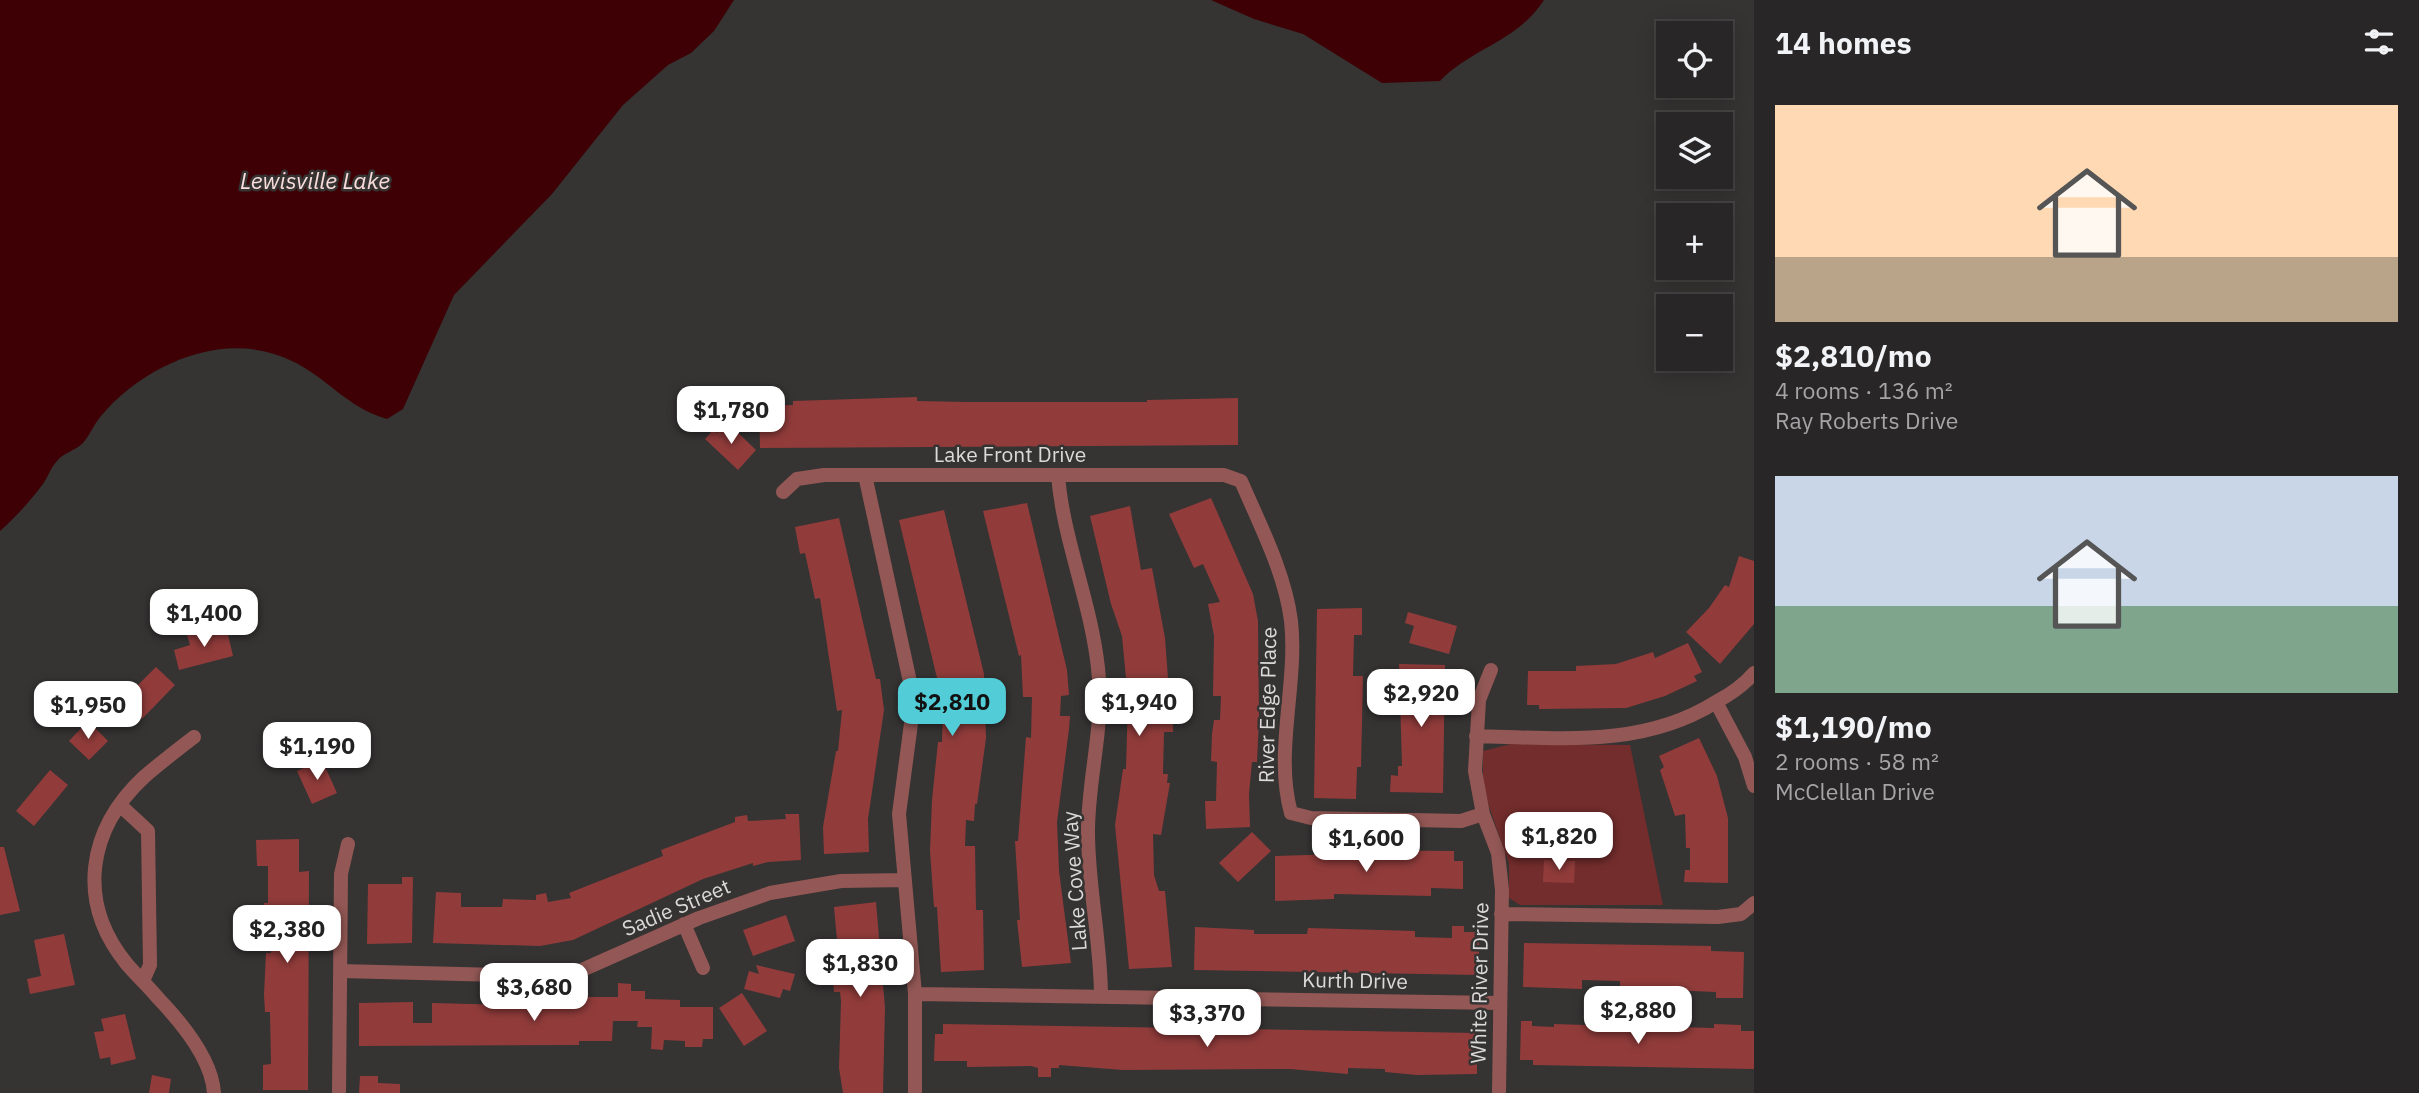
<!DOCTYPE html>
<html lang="en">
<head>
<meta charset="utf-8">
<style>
  :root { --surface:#282626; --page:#343232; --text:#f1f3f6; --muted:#a5a5a7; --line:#444343; --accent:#52ccd6 }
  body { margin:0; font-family:"IBM Plex Sans",sans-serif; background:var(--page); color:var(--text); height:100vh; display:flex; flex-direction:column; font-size:26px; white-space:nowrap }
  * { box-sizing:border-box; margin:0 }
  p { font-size:23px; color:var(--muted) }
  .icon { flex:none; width:38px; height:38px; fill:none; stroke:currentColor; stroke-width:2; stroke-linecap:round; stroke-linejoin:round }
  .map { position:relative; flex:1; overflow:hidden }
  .panel { display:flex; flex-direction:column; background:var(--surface); width:665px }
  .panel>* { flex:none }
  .fabs { position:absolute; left:1656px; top:21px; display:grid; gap:14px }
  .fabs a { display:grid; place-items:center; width:77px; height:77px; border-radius:0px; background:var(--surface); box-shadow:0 4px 18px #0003,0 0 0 2px var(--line); font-size:35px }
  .price { position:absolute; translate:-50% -60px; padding:0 16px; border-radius:14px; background:#fff; color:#222; font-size:23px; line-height:46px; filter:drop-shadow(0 2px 4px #0008) }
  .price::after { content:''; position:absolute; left:50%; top:42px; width:21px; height:16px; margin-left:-10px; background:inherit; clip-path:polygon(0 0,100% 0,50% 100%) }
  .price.active { background:var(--accent); color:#111 }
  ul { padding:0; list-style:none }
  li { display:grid; align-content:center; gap:14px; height:371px; padding:0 21px }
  li span { display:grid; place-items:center; height:217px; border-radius:0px; color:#555 }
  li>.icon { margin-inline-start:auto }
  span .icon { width:126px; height:126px; fill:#fffc; stroke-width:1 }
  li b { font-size:30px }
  h2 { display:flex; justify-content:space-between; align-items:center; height:84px; padding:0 21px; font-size:30px }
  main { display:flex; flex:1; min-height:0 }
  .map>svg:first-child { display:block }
  .green { fill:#732d2c }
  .water { fill:#3e0005 }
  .building { fill:#913c3b }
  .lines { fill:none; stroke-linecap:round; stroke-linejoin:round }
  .minor { stroke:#935855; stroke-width:14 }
  .labels { text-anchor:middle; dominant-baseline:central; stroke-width:5; stroke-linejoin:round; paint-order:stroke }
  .street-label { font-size:21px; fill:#dbd9d9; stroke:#363333 }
  .water-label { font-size:23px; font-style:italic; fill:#f8dddb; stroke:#363333 }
</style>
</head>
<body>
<main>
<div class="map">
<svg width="1754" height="1093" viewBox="0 0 1754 1093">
  <rect width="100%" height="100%" fill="#363333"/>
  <path class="green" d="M 1511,744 L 1630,745 L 1663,905 L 1520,905 L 1509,898 L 1509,864 L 1483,789 L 1483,751 Z"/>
  <path class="water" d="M 0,0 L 734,0 L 714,31 L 691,53 L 668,65 L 623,105 L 552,194 L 454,295 L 403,409 L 387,419 C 346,407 328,378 292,361 C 226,328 145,364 101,416 C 94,424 90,435 83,443 C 76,450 63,453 57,461 C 51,467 48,477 43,484 C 30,501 16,517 0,531 Z
    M 1211,0 L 1544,0 C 1517,42 1473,47 1440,81 L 1382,83 L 1303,34 L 1254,19 Z
    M 1526,835 L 1568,836 L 1567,852 L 1525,854 Z"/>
  <path class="building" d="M 917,397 L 917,401 L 967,402 L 1147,402 L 1147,400 L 1238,398 L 1238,445 L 760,448 L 759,406 L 793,405 L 793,401 Z
    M 727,422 L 756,450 L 738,470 L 705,439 L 713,430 L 717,433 Z
    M 1211,498 L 1253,594 L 1258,621 L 1259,718 L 1257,762 L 1252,762 L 1249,794 L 1250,827 L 1206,829 L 1205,801 L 1216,801 L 1217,762 L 1211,761 L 1212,734 L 1214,720 L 1220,720 L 1221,696 L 1213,696 L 1214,636 L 1208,604 L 1220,602 L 1203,564 L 1194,568 L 1169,514 Z
    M 1027,503 L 1067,670 L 1069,695 L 1061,696 L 1060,716 L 1070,716 L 1069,729 L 1057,822 L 1059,871 L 1071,963 L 1022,967 L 1017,920 L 1020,920 L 1015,841 L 1018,841 L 1026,737 L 1031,738 L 1032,697 L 1023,697 L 1021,655 L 1019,656 L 983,511 Z
    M 1130,506 L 1141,570 L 1152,568 L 1165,638 L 1170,705 L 1173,705 L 1173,732 L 1164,732 L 1163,774 L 1168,774 L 1167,783 L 1170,783 L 1161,835 L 1153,834 L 1154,875 L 1159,891 L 1165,891 L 1172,967 L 1129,969 L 1115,825 L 1123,769 L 1126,769 L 1128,699 L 1122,636 L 1111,604 L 1090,516 Z
    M 944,510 L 984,674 L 986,738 L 977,804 L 975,804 L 974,821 L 966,820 L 965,846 L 975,846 L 976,910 L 983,910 L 984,970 L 941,972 L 937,907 L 934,907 L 930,851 L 932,800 L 938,742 L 942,742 L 943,703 L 899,520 Z
    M 839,518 L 876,679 L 880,679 L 884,710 L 868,819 L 869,852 L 824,854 L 823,827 L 836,751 L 838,751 L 842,710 L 837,711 L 820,598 L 815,599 L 805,553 L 800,554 L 795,527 Z
    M 1739,556 L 1754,561 L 1754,624 L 1720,664 L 1686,632 L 1709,608 L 1725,585 L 1729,587 Z
    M 1362,608 L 1362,635 L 1354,635 L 1353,676 L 1363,676 L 1361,767 L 1357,767 L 1356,799 L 1314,798 L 1317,609 Z
    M 1408,612 L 1457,626 L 1449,654 L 1409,643 L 1414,626 L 1405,623 Z
    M 205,630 L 206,636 L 227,630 L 233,656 L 179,670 L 174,650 L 190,645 L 187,635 Z
    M 1688,643 L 1702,672 L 1694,676 L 1697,681 L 1665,696 L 1626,708 L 1539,709 L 1539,705 L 1527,705 L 1528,671 L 1576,671 L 1576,666 L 1616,664 L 1653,652 L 1655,658 Z
    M 1399,664 L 1445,665 L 1443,793 L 1390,792 L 1391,775 L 1398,776 L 1398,766 L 1402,766 Z
    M 156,667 L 175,685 L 142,719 L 123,700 Z
    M 88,721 L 108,741 L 89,760 L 69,741 Z
    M 1699,738 L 1717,776 L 1728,818 L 1728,883 L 1684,882 L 1685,870 L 1690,870 L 1690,848 L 1686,848 L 1685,814 L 1675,816 L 1660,770 L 1664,767 L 1659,756 Z
    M 322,760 L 337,793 L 312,804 L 297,771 Z
    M 50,770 L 68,785 L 34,826 L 16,811 Z
    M 785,814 L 799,814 L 801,860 L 768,862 L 753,866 L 753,863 L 703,879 L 573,940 L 540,946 L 433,943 L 436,892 L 461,893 L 461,907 L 502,907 L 503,899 L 536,900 L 536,895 L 546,893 L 548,902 L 571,898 L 569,893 L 663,856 L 661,850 L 735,822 L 735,817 L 747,815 L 748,821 L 786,819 Z
    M 1252,832 L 1271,851 L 1238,882 L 1219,863 Z
    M 299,839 L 299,872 L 309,871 L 308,1090 L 263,1090 L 263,1065 L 271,1064 L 270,1012 L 265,1012 L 264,995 L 266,953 L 271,953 L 271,930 L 268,930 L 268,916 L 264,916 L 264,903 L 268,903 L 268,866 L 257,866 L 256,840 Z
    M 0,847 L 4,847 L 20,911 L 0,915 Z
    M 1340,850 L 1454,851 L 1454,861 L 1463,861 L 1463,889 L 1431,888 L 1431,896 L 1334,894 L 1334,899 L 1275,901 L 1275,856 L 1340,854 Z
    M 1544,860 L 1575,861 L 1574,883 L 1543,882 Z
    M 402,877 L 413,877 L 412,943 L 367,944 L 368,884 L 402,884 Z
    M 876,902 L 885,1008 L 883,1093 L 843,1093 L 839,1068 L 841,1001 L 840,992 L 834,992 L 833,981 L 840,981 L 840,973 L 834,907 Z
    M 786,915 L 795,941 L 753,956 L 743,930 Z
    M 1452,926 L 1464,926 L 1464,932 L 1479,932 L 1479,975 L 1194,970 L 1195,927 L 1254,930 L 1254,934 L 1307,934 L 1308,928 L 1415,931 L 1415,937 L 1452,938 Z
    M 64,934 L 75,985 L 30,994 L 27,979 L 41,976 L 34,940 Z
    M 1524,943 L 1711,946 L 1711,951 L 1744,952 L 1743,998 L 1716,998 L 1716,992 L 1620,988 L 1620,981 L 1582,980 L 1582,989 L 1523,987 Z
    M 756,965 L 795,974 L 790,991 L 783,989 L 780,998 L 744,989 L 749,971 L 759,974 Z
    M 618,983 L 631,984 L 631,991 L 645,991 L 645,999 L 680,1000 L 680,1007 L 713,1007 L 713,1039 L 703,1039 L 702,1047 L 685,1047 L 685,1041 L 664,1040 L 663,1050 L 651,1049 L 652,1027 L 637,1027 L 638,1021 L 613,1021 L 612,1041 L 579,1041 L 579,1045 L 359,1046 L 359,1003 L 413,1002 L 413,1023 L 432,1023 L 432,1003 L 552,1006 L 552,1002 L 585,1003 L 585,997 L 618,997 Z
    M 742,993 L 767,1031 L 744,1046 L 719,1008 Z
    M 125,1014 L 136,1059 L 111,1065 L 110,1057 L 100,1059 L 94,1032 L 104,1031 L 101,1019 Z
    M 1521,1021 L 1532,1021 L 1532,1026 L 1554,1027 L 1554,1024 L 1618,1026 L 1677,1024 L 1677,1027 L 1714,1028 L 1714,1024 L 1741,1025 L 1741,1031 L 1754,1031 L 1754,1069 L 1533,1065 L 1533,1060 L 1520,1060 Z
    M 943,1024 L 1477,1033 L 1477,1074 L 1417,1075 L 1385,1072 L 1385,1069 L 1348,1068 L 1348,1074 L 1290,1069 L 1123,1070 L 1059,1065 L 1059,1068 L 1051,1068 L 1051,1077 L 1038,1077 L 1038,1068 L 1031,1066 L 967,1067 L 967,1061 L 934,1061 L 935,1034 L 943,1034 Z
    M 152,1075 L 171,1079 L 169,1093 L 149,1093 Z
    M 360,1076 L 378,1076 L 378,1083 L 400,1084 L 400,1093 L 359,1093 Z"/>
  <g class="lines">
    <path class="minor" d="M 865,475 L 912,691 L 912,716 L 899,814 L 915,994 L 915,1093
      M 1058,475 C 1063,540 1091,602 1098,668 C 1105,726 1088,775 1088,832 C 1088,887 1101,942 1101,997
      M 783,492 L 797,479 L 824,475 L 1224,475 L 1241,481 C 1260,525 1285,573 1291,621 C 1298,684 1274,752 1291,813 L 1311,818 L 1461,821 L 1483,814
      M 1491,670 L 1479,700 L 1475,771 L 1483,814 L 1498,853 L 1502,890 L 1499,1093
      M 1716,702 L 1745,757 L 1754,786
      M 1476,736 C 1559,738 1643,748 1716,702 C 1731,694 1743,686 1754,673
      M 194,737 C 177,750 160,763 144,777 C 88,829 76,901 126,963 C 136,975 148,986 158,998 C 180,1021 212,1059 214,1093
      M 121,806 L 148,831 L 150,965 L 143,981
      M 1501,914 L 1718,917 L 1741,914 L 1754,903
      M 684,924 L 703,968
      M 340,971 L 541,976 L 573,974 L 699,918 L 770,893 L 841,881 L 905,880
      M 915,994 L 1500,1003
      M 339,1093 L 341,874 L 348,844"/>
  </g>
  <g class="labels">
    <g class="street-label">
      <text x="1010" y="454">Lake Front Drive</text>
      <text transform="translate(1267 705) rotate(-89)">River Edge Place</text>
      <text transform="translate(1074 881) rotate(-94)">Lake Cove Way</text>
      <text transform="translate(676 907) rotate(-23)">Sadie Street</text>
      <text transform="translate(1355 980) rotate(1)">Kurth Drive</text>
      <text transform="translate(1479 983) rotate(-89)">White River Drive</text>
    </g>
    <g class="water-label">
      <text x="315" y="180">Lewisville Lake</text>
    </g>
  </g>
</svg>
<div class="fabs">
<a><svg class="icon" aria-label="locate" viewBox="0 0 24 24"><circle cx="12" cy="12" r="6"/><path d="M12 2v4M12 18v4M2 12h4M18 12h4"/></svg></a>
<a><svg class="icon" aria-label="layers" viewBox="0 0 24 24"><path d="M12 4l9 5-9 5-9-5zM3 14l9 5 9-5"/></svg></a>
<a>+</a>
<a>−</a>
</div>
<b class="price" style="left:731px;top:446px">$1,780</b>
<b class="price" style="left:204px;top:649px">$1,400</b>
<b class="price" style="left:1421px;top:729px">$2,920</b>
<b class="price active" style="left:952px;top:738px">$2,810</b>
<b class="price" style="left:1139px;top:738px">$1,940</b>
<b class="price" style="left:88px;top:741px">$1,950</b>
<b class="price" style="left:317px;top:782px">$1,190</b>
<b class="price" style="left:1559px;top:872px">$1,820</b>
<b class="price" style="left:1366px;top:874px">$1,600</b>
<b class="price" style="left:287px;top:965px">$2,380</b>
<b class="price" style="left:860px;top:999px">$1,830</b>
<b class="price" style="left:534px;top:1023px">$3,680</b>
<b class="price" style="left:1638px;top:1046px">$2,880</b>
<b class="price" style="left:1207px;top:1049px">$3,370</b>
</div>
<section class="panel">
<h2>14 homes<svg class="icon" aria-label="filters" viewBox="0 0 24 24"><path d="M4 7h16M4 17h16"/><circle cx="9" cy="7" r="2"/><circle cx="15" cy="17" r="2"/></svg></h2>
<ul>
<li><span style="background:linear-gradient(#ffd9b3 70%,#b9a48a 0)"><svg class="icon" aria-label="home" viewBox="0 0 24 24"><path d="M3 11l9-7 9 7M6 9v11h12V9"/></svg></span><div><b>$2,810/mo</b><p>4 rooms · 136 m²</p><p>Ray Roberts Drive</p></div></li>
<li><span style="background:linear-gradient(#c9d6e8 60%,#7fa58c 0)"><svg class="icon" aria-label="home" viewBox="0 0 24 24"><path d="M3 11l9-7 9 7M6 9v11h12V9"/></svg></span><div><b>$1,190/mo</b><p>2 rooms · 58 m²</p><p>McClellan Drive</p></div></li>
</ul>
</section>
</main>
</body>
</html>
